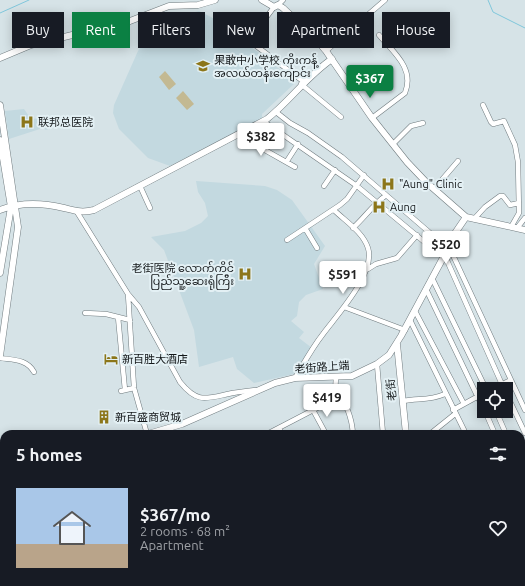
<!DOCTYPE html>
<html lang="en">
<head>
<meta charset="utf-8">
<style>
  :root { --surface:#171b24; --page:#20242c; --text:#f1f3f6; --muted:#9ea1a6; --line:#363941; --accent:#0b8043 }
  body { margin:0; font-family:Ubuntu,"Noto Sans SC","Noto Sans Myanmar",sans-serif; background:var(--page); color:var(--text); height:100vh; display:flex; flex-direction:column; font-size:15px; white-space:nowrap }
  * { box-sizing:border-box; margin:0 }
  p { font-size:13px; color:var(--muted) }
  .icon { flex:none; width:22px; height:22px; fill:none; stroke:currentColor; stroke-width:2; stroke-linecap:round; stroke-linejoin:round }
  .map { position:relative; flex:1; overflow:hidden }
  .side { position:absolute; left:0px; top:430px; width:525px; height:156px; display:flex; flex-direction:column; background:var(--surface); border-radius:12px 12px 0 0; box-shadow:0 2px 10px #0003 }
  .side>* { flex:none }
  .top-card { position:absolute; left:12px; top:12px; width:501px; height:36px; display:flex; gap:8px }
  .fabs { position:absolute; left:477px; top:382px; display:grid; gap:8px }
  .fabs a { display:grid; place-items:center; width:36px; height:36px; border-radius:0px; background:var(--surface); box-shadow:0 2px 10px #0003; font-size:20px }
  .price { position:absolute; translate:-50% -34px; padding:0 9px; border-radius:4px; background:#fff; color:#222; font-size:13px; line-height:26px; filter:drop-shadow(0 1px 2px #0008) }
  .price::after { content:''; position:absolute; left:50%; top:24px; width:12px; height:9px; margin-left:-6px; background:inherit; clip-path:polygon(0 0,100% 0,50% 100%) }
  .price.selected { background:var(--accent); color:#fff }
  ul { padding:0; list-style:none }
  li { display:flex; align-items:center; gap:12px; height:100px; padding:0 16px }
  li+li { border-top:1px solid var(--line) }
  li span { display:grid; place-items:center; flex:none; width:112px; height:80px; border-radius:0px; color:#555 }
  li>.icon { margin-inline-start:auto }
  span .icon { width:48px; height:48px; fill:#fffc; stroke-width:1 }
  li b { font-size:17px }
  h2 { display:flex; justify-content:space-between; align-items:center; height:48px; padding:0 16px; font-size:17px }
  .chip { padding:0 14px; border-radius:0px; background:var(--surface); box-shadow:0 2px 10px #0003; font-size:14px; line-height:36px }
  .chip.selected { background:var(--accent); color:#fff }
  .map>svg:first-child { display:block }
  .built { fill:#c3d9e0 }
  .green { fill:#c3b992 }
  .lines { fill:none; stroke-linecap:round; stroke-linejoin:round }
  .stream { stroke:#80c7db; stroke-width:1 }
  .street-casing { stroke:#707b7f; stroke-width:5.5 }
  .secondary-casing { stroke:#707b7f; stroke-width:7 }
  .street { stroke:#fff; stroke-width:4.5 }
  .secondary { stroke:#fff; stroke-width:6 }
  .labels { text-anchor:middle; dominant-baseline:central; stroke-width:4; stroke-linejoin:round; paint-order:stroke }
  .poi-label { font-size:11px; fill:#14181a; stroke:#e3f0f4; text-anchor:start }
  .street-label { font-size:11px; fill:#14181a; stroke:#e3f0f4 }
</style>
</head>
<body>
<div class="map">
<svg width="525" height="586" viewBox="0 0 525 586">
  <rect width="100%" height="100%" fill="#d6e3e7"/>
  <path class="built" d="M 199,11 L 211,17 L 236,35 L 296,82 L 262,114 L 262,119 L 170,166 L 148,158 L 119,129 L 113,113 L 114,105 L 138,51 L 147,38 L 163,24 L 180,16 Z
    M 24,109 L 31,119 L 40,118 L 55,126 L 46,130 L 43,128 L 9,139 L 5,111 Z
    M 196,181 L 265,186 L 277,190 L 292,200 L 325,246 L 314,264 L 323,289 L 306,295 L 299,302 L 297,316 L 291,321 L 304,332 L 299,338 L 312,348 L 294,374 L 254,383 L 237,369 L 233,357 L 199,367 L 194,330 L 164,250 L 151,237 L 185,231 L 201,223 L 208,216 L 205,203 L 198,192 Z"/>
  <path class="green" d="M 165,71 L 176,84 L 169,90 L 159,77 Z
    M 183,91 L 194,104 L 187,110 L 176,98 Z"/>
  <g class="lines">
    <path class="stream" d="M 488,0 L 493,12 L 525,28
      M 0,13 L 29,0"/>
    <g class="street-casing">
      <path id="street" d="M 278,5 L 283,0
        M 274,7 L 250,39 L 251,42 L 304,82
        M 326,51 L 385,0
        M 301,84 L 341,117
        M 483,105 L 491,122 L 493,124 L 504,121 L 515,145 L 518,162 L 519,213 L 511,227
        M 276,112 L 290,123 L 308,133 L 342,157 L 444,245
        M 372,118 L 405,93 C 415,68 393,52 379,35
        M 263,121 L 357,186 L 434,250 L 440,252
        M 244,132 L 249,141 L 295,167
        M 393,144 L 411,126 L 423,123
        M 287,161 L 298,144
        M 140,186 L 150,208
        M 324,186 L 335,170
        M 434,189 L 458,161
        M 77,212 L 128,294 L 139,307 L 180,382 C 197,403 205,399 228,394 C 237,392 247,391 256,390
        M 474,219 L 485,207 L 500,196 L 503,196 L 510,205 L 519,203
        M 305,228 L 317,248
        M 353,228 C 365,217 372,206 385,196
        M 517,228 L 525,218
        M 287,240 L 340,205 L 347,199 L 364,175
        M 451,251 L 525,410
        M 445,256 L 504,389
        M 368,269 L 376,264 L 397,258 L 417,235
        M 432,278 L 486,389
        M 426,289 L 484,410
        M 128,294 L 134,388 L 147,434
        M 344,307 L 405,330
        M 415,311 L 464,404
        M 85,313 L 106,314 L 130,320
        M 118,317 L 125,390
        M 410,320 L 466,434
        M 0,358 C 13,360 27,359 34,372
        M 377,364 L 383,434
        M 336,377 L 335,393 C 347,401 352,420 353,434
        M 295,378 C 304,363 312,348 323,334 C 337,315 376,273 368,248 C 363,232 345,221 334,210
        M 492,389 L 511,380
        M 121,391 L 134,388
        M 506,393 L 525,433
        M 403,401 C 420,398 428,401 445,394
        M 313,410 L 326,434
        M 453,410 L 484,393
        M 485,411 L 495,434
        M 496,411 L 506,434
        M 279,428 L 282,434
        M 267,434 L 319,407 L 335,393
        M 430,434 L 455,414
        M 521,467 L 525,476
        M 521,496 L 525,510
        M 521,532 L 525,530
        M 77,582 L 85,586
        M 160,582 L 163,586
        M 274,582 L 277,586
        M 312,582 L 314,586
        M 512,582 L 512,586
        M 478,585 L 486,582
        M 89,586 L 101,582
        M 228,586 L 237,582"/>
    </g>
    <g class="secondary-casing">
      <path id="secondary" d="M 262,0 L 274,7 L 278,5 L 283,8 L 313,36 L 326,51 L 372,118 L 407,162 L 426,182 L 466,217 L 525,230
        M 0,58 L 31,45 L 130,21 L 169,6 L 198,5 L 215,0
        M 0,105 L 18,227 L 0,356
        M 0,140 L 11,207 L 0,273
        M 0,210 C 20,202 44,203 64,208 C 76,211 82,213 94,210 L 267,119 C 290,101 307,76 332,59
        M440.5 250a5.5 5.5 0 1 1 11 0a5.5 5.5 0 1 1-11 0Z
        M 447,245 L 466,217
        M 397,344 L 406,434
        M 148,434 L 182,424 L 275,383 L 295,378 L 352,376 L 377,364 L 389,355 L 401,336 L 444,256
        M 521,490 L 525,489
        M 0,541 L 4,541
        M 0,547 L 4,548
        M 317,586 L 324,582
        M 438,586 L 439,582"/>
    </g>
    <use href="#street" class="street"/>
    <use href="#secondary" class="secondary"/>
  </g>
  <defs>
    <g id="school-bare" transform="scale(1.08)"><path d="M0-5L7-2L0 1L-7-2ZM-4 1L0 2.5L4 1V4Q0 6-4 4Z" fill="#8c761a" stroke="#e3f0f4" stroke-width="2.5" paint-order="stroke"/></g>
    <g id="hospital-bare" transform="scale(1.08)"><path d="M-5-5h3v3.5h4V-5h3V5h-3V1.5h-4V5h-3Z" fill="#8c761a" stroke="#e3f0f4" stroke-width="2.5" paint-order="stroke"/></g>
    <g id="hotel-bare" transform="scale(1.08)"><path d="M-6-4.5h1.5V1H6V5H4.5V3h-9V5H-6ZM-4 0a1.8 1.8 0 1 1 3.6 0ZM.5 0V-2.5h3Q6-2.5 6 0Z" fill="#8c761a" stroke="#e3f0f4" stroke-width="2.5" paint-order="stroke"/></g>
    <g id="building-bare" transform="scale(1.08)"><path d="M-4-6H4V6H1V3H-1V6H-4ZM-2.5-4.3h1.7v1.8h-1.7ZM.8-4.3h1.7v1.8H.8ZM-2.5-1h1.7V.8h-1.7ZM.8-1h1.7V.8H.8Z" fill="#8c761a" stroke="#e3f0f4" stroke-width="2.5" paint-order="stroke"/></g>
  </defs>
  <g fill-rule="evenodd">
    <use href="#school-bare" x="203" y="66"/>
    <use href="#hospital-bare" x="27" y="122"/>
    <use href="#hospital-bare" x="388" y="184"/>
    <use href="#hospital-bare" x="379" y="207"/>
    <use href="#hospital-bare" x="245" y="274"/>
    <use href="#hotel-bare" x="111" y="359"/>
    <use href="#building-bare" x="104" y="417"/>
  </g>
  <g class="labels">
    <g class="poi-label">
      <text x="214" y="60">果敢中小学校 ကိုးကန့်<tspan x="214" dy="13">အလယ်တန်းကျောင်း</tspan></text>
      <text x="38" y="122">联邦总医院</text>
      <text x="399" y="184">"Aung" Clinic</text>
      <text x="390" y="207">Aung</text>
      <text x="234" y="268" text-anchor="end">老街医院 လောက်ကိုင်<tspan x="234" dy="13">ပြည်သူ့ဆေးရုံကြီး</tspan></text>
      <text x="122" y="359">新百胜大酒店</text>
      <text x="115" y="417">新百盛商贸城</text>
    </g>
    <g class="street-label">
      <text transform="translate(322 367) rotate(-4)">老街路上端</text>
      <text transform="translate(391 390) rotate(-96)">老街</text>
    </g>
  </g>
</svg>
<div class="fabs">
<a><svg class="icon" aria-label="locate" viewBox="0 0 24 24"><circle cx="12" cy="12" r="6"/><path d="M12 2v4M12 18v4M2 12h4M18 12h4"/></svg></a>
</div>
<b class="price selected" style="left:370px;top:99px">$367</b>
<b class="price" style="left:261px;top:157px">$382</b>
<b class="price" style="left:446px;top:265px">$520</b>
<b class="price" style="left:343px;top:295px">$591</b>
<b class="price" style="left:327px;top:418px">$419</b>
<div class="top-card">
<a class="chip">Buy</a>
<a class="chip selected">Rent</a>
<a class="chip">Filters</a>
<a class="chip">New</a>
<a class="chip">Apartment</a>
<a class="chip">House</a>
</div>
<section class="side">
<h2>5 homes<svg class="icon" aria-label="filters" viewBox="0 0 24 24"><path d="M4 7h16M4 17h16"/><circle cx="9" cy="7" r="2"/><circle cx="15" cy="17" r="2"/></svg></h2>
<ul>
<li><span style="background:linear-gradient(#a9c7e8 70%,#b9a48a 0)"><svg class="icon" aria-label="home" viewBox="0 0 24 24"><path d="M3 11l9-7 9 7M6 9v11h12V9"/></svg></span><div><b>$367/mo</b><p>2 rooms · 68 m²</p><p>Apartment</p></div><svg class="icon" aria-label="heart" viewBox="0 0 24 24"><path d="M12 20l-8-8c-3-5 5-10 8-4 3-6 11-1 8 4z"/></svg></li>
</ul>
</section>
</div>
</body>
</html>
